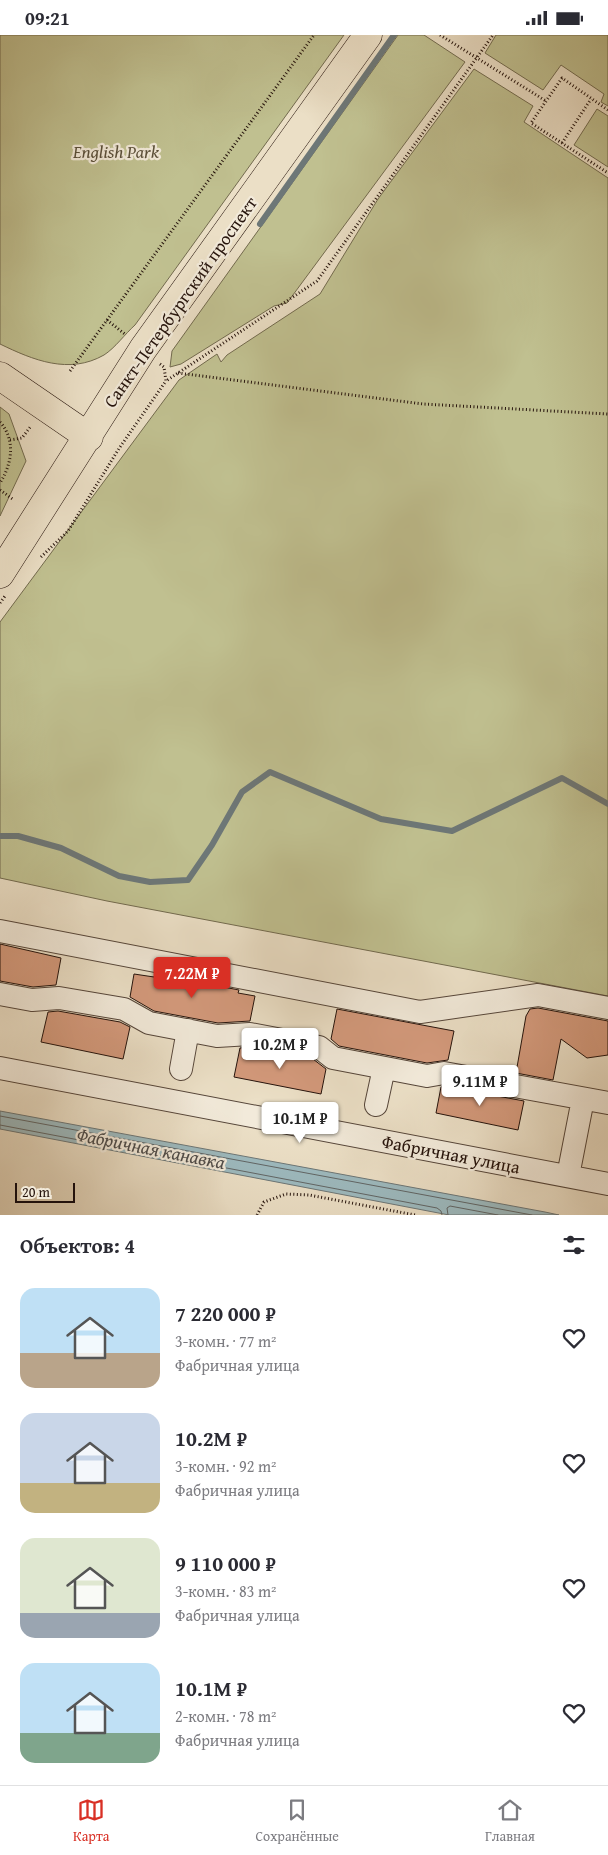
<!DOCTYPE html>
<html lang="ru">
<head>
<meta charset="utf-8">
<style>
  :root { --surface:#fff; --page:#f2f2f3; --text:#2b2b33; --muted:#7c7c81; --line:#e1e1e2; --accent:#d93025 }
  body { margin:0; font-family:"Gentium Book Plus",serif; background:var(--page); color:var(--text); height:100vh; display:flex; flex-direction:column; font-size:19px; white-space:nowrap }
  * { box-sizing:border-box; margin:0 }
  p { font-size:16px; color:var(--muted) }
  .icon { flex:none; width:28px; height:28px; fill:none; stroke:currentColor; stroke-width:2; stroke-linecap:round; stroke-linejoin:round }
  .map { position:relative; height:1180px; overflow:hidden }
  .details { display:flex; flex-direction:column; background:var(--surface); flex:1 }
  .details>* { flex:none }
  .scale { position:absolute; left:15px; bottom:12px; width:60px; box-sizing:border-box; padding-left:5px; border:2px solid #25130c; border-top:0; font-size:14px; line-height:18px; white-space:nowrap; color:#25130c; -webkit-text-stroke:4px #f2eada; paint-order:stroke }
  .price { position:absolute; translate:-50% -42px; padding:0 11px; border-radius:5px; background:#fff; color:#222; font-size:16px; line-height:32px; filter:drop-shadow(0 1px 2px #0008) }
  .price::after { content:''; position:absolute; left:50%; top:30px; width:15px; height:11px; margin-left:-8px; background:inherit; clip-path:polygon(0 0,100% 0,50% 100%) }
  .price.selected { background:var(--accent); color:#fff }
  ul { padding:0; list-style:none }
  li { display:flex; align-items:center; gap:15px; height:125px; padding:0 20px }
  li span { display:grid; place-items:center; flex:none; width:140px; height:100px; border-radius:15px; color:#555 }
  li>.icon { margin-inline-start:auto }
  span .icon { width:60px; height:60px; fill:#fffc; stroke-width:1 }
  li b { font-size:21px }
  h2 { display:flex; justify-content:space-between; align-items:center; height:60px; padding:0 20px; font-size:21px }
  .status { display:flex; justify-content:space-between; align-items:center; height:35px; padding:0 25px; background:var(--surface); direction:ltr }
  .status svg { height:14px; fill:currentColor }
  .dock { display:flex; justify-content:space-around; align-items:center; height:70px; border-top:1px solid var(--line); background:var(--surface); font-size:14px; color:var(--muted) }
  .dock a { display:grid; justify-items:center; gap:2px }
  .dock .selected { color:var(--accent) }
  .map>svg:first-child { display:block }
  .green { fill:#c0c090; stroke:#726a4e }
  .water { fill:#9dbabf; stroke:#6d7777 }
  .lines { fill:none; stroke-linecap:round; stroke-linejoin:round }
  .shore { stroke:#616666; stroke-width:1 }
  .stream { stroke:#6d7777; stroke-width:6 }
  .building { fill:#d3997b; stroke:#25130c }
  .minor-casing { stroke:#56463a; stroke-width:24 }
  .major-casing { stroke:#25130c; stroke-width:29 }
  .path { stroke:#25130c; stroke-width:3; stroke-dasharray:1 2.5; stroke-linecap:butt }
  .minor { stroke:#f2eada; stroke-width:22 }
  .major { stroke:#ebdfc6; stroke-width:28 }
  .labels { text-anchor:middle; dominant-baseline:central; stroke-width:4.5; stroke-linejoin:round; paint-order:stroke }
  .park-label { font-size:18px; font-style:italic; fill:#5b503a; stroke:#f2eada }
  .street-label { font-size:18px; fill:#25130c; stroke:#f2eada }
  .water-label { font-size:19px; font-style:italic; fill:#4f4d4b; stroke:#f2eada }
</style>
</head>
<body>
<div class="status"><b>09:21</b><svg viewBox="0 0 49 12"><path d="M0 12V9h3v3zM5 12V6h3v6zM10 12V3h3v9zM15 12V0h3v12zM26 1h20v11H26zM47 4h2v5h-2z"/></svg></div>
<div class="map">
<svg width="608" height="1180" viewBox="0 0 608 1180">
  <rect width="100%" height="100%" fill="#ebdfc6"/>
  <filter id="stains"><feTurbulence type="fractalNoise" baseFrequency=".004" numOctaves="4"/><feColorMatrix values="0 0 0 0 .2 0 0 0 0 .09 0 0 0 0 .02 0 0 0 .5 -.17"/></filter>
  <radialGradient id="worn" r=".72"><stop offset=".6" stop-color="#630" stop-opacity="0"/><stop offset="1" stop-color="#630" stop-opacity=".3"/></radialGradient>
  <path class="green" d="M 0,0 L 344,0 L 135,290 C 125,299 115,313 104,320 C 69,340 33,325 0,309 Z
    M 398,0 L 424,0 L 465,27 L 287,268 L 274,271 L 181,329 L 170,332 L 172,316 Z
    M 496,0 L 608,0 L 608,71 L 601,67 L 604,59 L 561,30 L 543,55 L 485,18 Z
    M 474,34 L 533,71 L 524,87 L 608,143 L 608,961 L 107,866 L 0,843 L 0,587 L 179,345 L 217,319 L 221,327 L 227,320 L 320,259 L 378,164 Z
    M 597,74 L 608,81 L 608,132 L 574,110 Z
    M 0,372 L 9,379 L 26,426 L 0,481 Z"/>
  <path class="water" d="M 0,1076 L 545,1177 L 559,1180 L 449,1180 L 0,1094 Z"/>
  <g class="lines">
    <path class="shore" d="M 0,1081 L 532,1180
      M 0,1090 L 437,1173 L 441,1176 L 442,1180
      M 448,1180 L 447,1173 L 450,1171 L 498,1180"/>
    <path class="stream" d="M 260,189 L 394,0
      M 0,801 L 18,801 L 61,813 L 119,841 L 150,847 L 188,845 L 212,810 L 242,757 L 270,737 L 381,784 L 452,796 L 562,743 L 608,769"/>
  </g>
  <path class="building" d="M 0,909 L 61,923 L 56,950 L 33,952 L 0,946 Z
    M 134,939 L 154,942 L 155,939 L 239,955 L 238,958 L 255,961 L 250,986 L 218,988 L 154,976 L 130,962 Z
    M 538,973 L 608,986 L 608,1020 L 587,1023 L 561,1004 L 553,1045 L 516,1038 L 526,981 L 530,974 Z
    M 337,974 L 454,996 L 448,1025 L 427,1028 L 339,1011 L 331,1004 Z
    M 58,976 L 120,987 L 130,992 L 123,1024 L 41,1007 L 48,977 Z
    M 249,1012 L 313,1024 L 326,1034 L 321,1059 L 234,1042 L 240,1013 Z
    M 444,1051 L 524,1066 L 518,1095 L 436,1078 L 441,1052 Z"/>
  <g class="lines">
    <g class="minor-casing">
      <path id="minor" d="M 0,896 L 420,977 L 538,960 L 608,973
        M 0,959 L 32,965 L 59,963 L 124,974 L 149,988 L 217,1001 L 250,999 L 319,1012 L 333,1023 L 427,1041 L 444,1038 L 608,1068
        M 0,1033 L 608,1149
        M 181,1034 L 188,995
        M 376,1070 L 384,1033
        M 568,1141 L 583,1064"/>
    </g>
    <g class="major-casing">
      <path id="major" d="M 0,341 L 89,402
        M 0,539 L 143,314 L 368,0"/>
    </g>
    <path class="path" d="M 440,0 L 546,66
      M 608,75 L 562,43 L 531,88 L 608,138
      M 562,108 L 591,64
      M 107,285 L 126,300
      M 160,329 L 164,332 L 166,346 L 317,246 L 493,0
      M 70,336 L 314,0
      M 178,338 L 423,369 L 608,379
      M 0,387 C 16,405 12,429 0,448
      M 10,405 L 22,403 L 31,391
      M 0,455 L 14,465
      M 41,522 L 68,496 L 120,412 L 166,346
      M 0,568 L 5,561
      M 257,1180 L 264,1167 L 286,1159 L 309,1160 L 415,1180"/>
    <use href="#minor" class="minor"/>
    <use href="#major" class="major"/>
  </g>
  <g class="labels">
    <g class="park-label">
      <text x="116" y="116">English Park</text>
    </g>
    <g class="street-label">
      <text transform="translate(180 267) rotate(-55)">Санкт-Петербургский проспект</text>
      <text transform="translate(451 1119) rotate(11)">Фабричная улица</text>
    </g>
    <g class="water-label">
      <text transform="translate(151 1113) rotate(11)">Фабричная канавка</text>
    </g>
  </g>
  <rect width="100%" height="100%" filter="url(#stains)"/>
  <rect width="100%" height="100%" fill="url(#worn)"/>
</svg>
<div class="scale">20 m</div>
<b class="price selected" style="left:192px;top:964px">7.22M ₽</b>
<b class="price" style="left:280px;top:1035px">10.2M ₽</b>
<b class="price" style="left:480px;top:1072px">9.11M ₽</b>
<b class="price" style="left:300px;top:1109px">10.1M ₽</b>
</div>
<section class="details">
<h2>Объектов: 4<svg class="icon" aria-label="filters" viewBox="0 0 24 24"><path d="M4 7h16M4 17h16"/><circle cx="9" cy="7" r="2"/><circle cx="15" cy="17" r="2"/></svg></h2>
<ul>
<li><span style="background:linear-gradient(#bfe0f5 65%,#b9a48a 0)"><svg class="icon" aria-label="home" viewBox="0 0 24 24"><path d="M3 11l9-7 9 7M6 9v11h12V9"/></svg></span><div><b>7 220 000 ₽</b><p>3-комн. · 77 m²</p><p>Фабричная улица</p></div><svg class="icon" aria-label="heart" viewBox="0 0 24 24"><path d="M12 20l-8-8c-3-5 5-10 8-4 3-6 11-1 8 4z"/></svg></li>
<li><span style="background:linear-gradient(#c9d6e8 70%,#c2b280 0)"><svg class="icon" aria-label="home" viewBox="0 0 24 24"><path d="M3 11l9-7 9 7M6 9v11h12V9"/></svg></span><div><b>10.2M ₽</b><p>3-комн. · 92 m²</p><p>Фабричная улица</p></div><svg class="icon" aria-label="heart" viewBox="0 0 24 24"><path d="M12 20l-8-8c-3-5 5-10 8-4 3-6 11-1 8 4z"/></svg></li>
<li><span style="background:linear-gradient(#dfe7d0 75%,#9aa5b1 0)"><svg class="icon" aria-label="home" viewBox="0 0 24 24"><path d="M3 11l9-7 9 7M6 9v11h12V9"/></svg></span><div><b>9 110 000 ₽</b><p>3-комн. · 83 m²</p><p>Фабричная улица</p></div><svg class="icon" aria-label="heart" viewBox="0 0 24 24"><path d="M12 20l-8-8c-3-5 5-10 8-4 3-6 11-1 8 4z"/></svg></li>
<li><span style="background:linear-gradient(#bfe0f5 70%,#7fa58c 0)"><svg class="icon" aria-label="home" viewBox="0 0 24 24"><path d="M3 11l9-7 9 7M6 9v11h12V9"/></svg></span><div><b>10.1M ₽</b><p>2-комн. · 78 m²</p><p>Фабричная улица</p></div><svg class="icon" aria-label="heart" viewBox="0 0 24 24"><path d="M12 20l-8-8c-3-5 5-10 8-4 3-6 11-1 8 4z"/></svg></li>
</ul>
</section>
<nav class="dock">
<a class="selected"><svg class="icon" aria-label="map" viewBox="0 0 24 24"><path d="M3 6l6-2 6 2 6-2v14l-6 2-6-2-6 2zM9 4v14M15 6v14"/></svg>Карта</a>
<a><svg class="icon" aria-label="saved" viewBox="0 0 24 24"><path d="M7 4h10v16l-5-4-5 4z"/></svg>Сохранённые</a>
<a><svg class="icon" aria-label="home" viewBox="0 0 24 24"><path d="M3 11l9-7 9 7M6 9v11h12V9"/></svg>Главная</a>
</nav>
</body>
</html>
